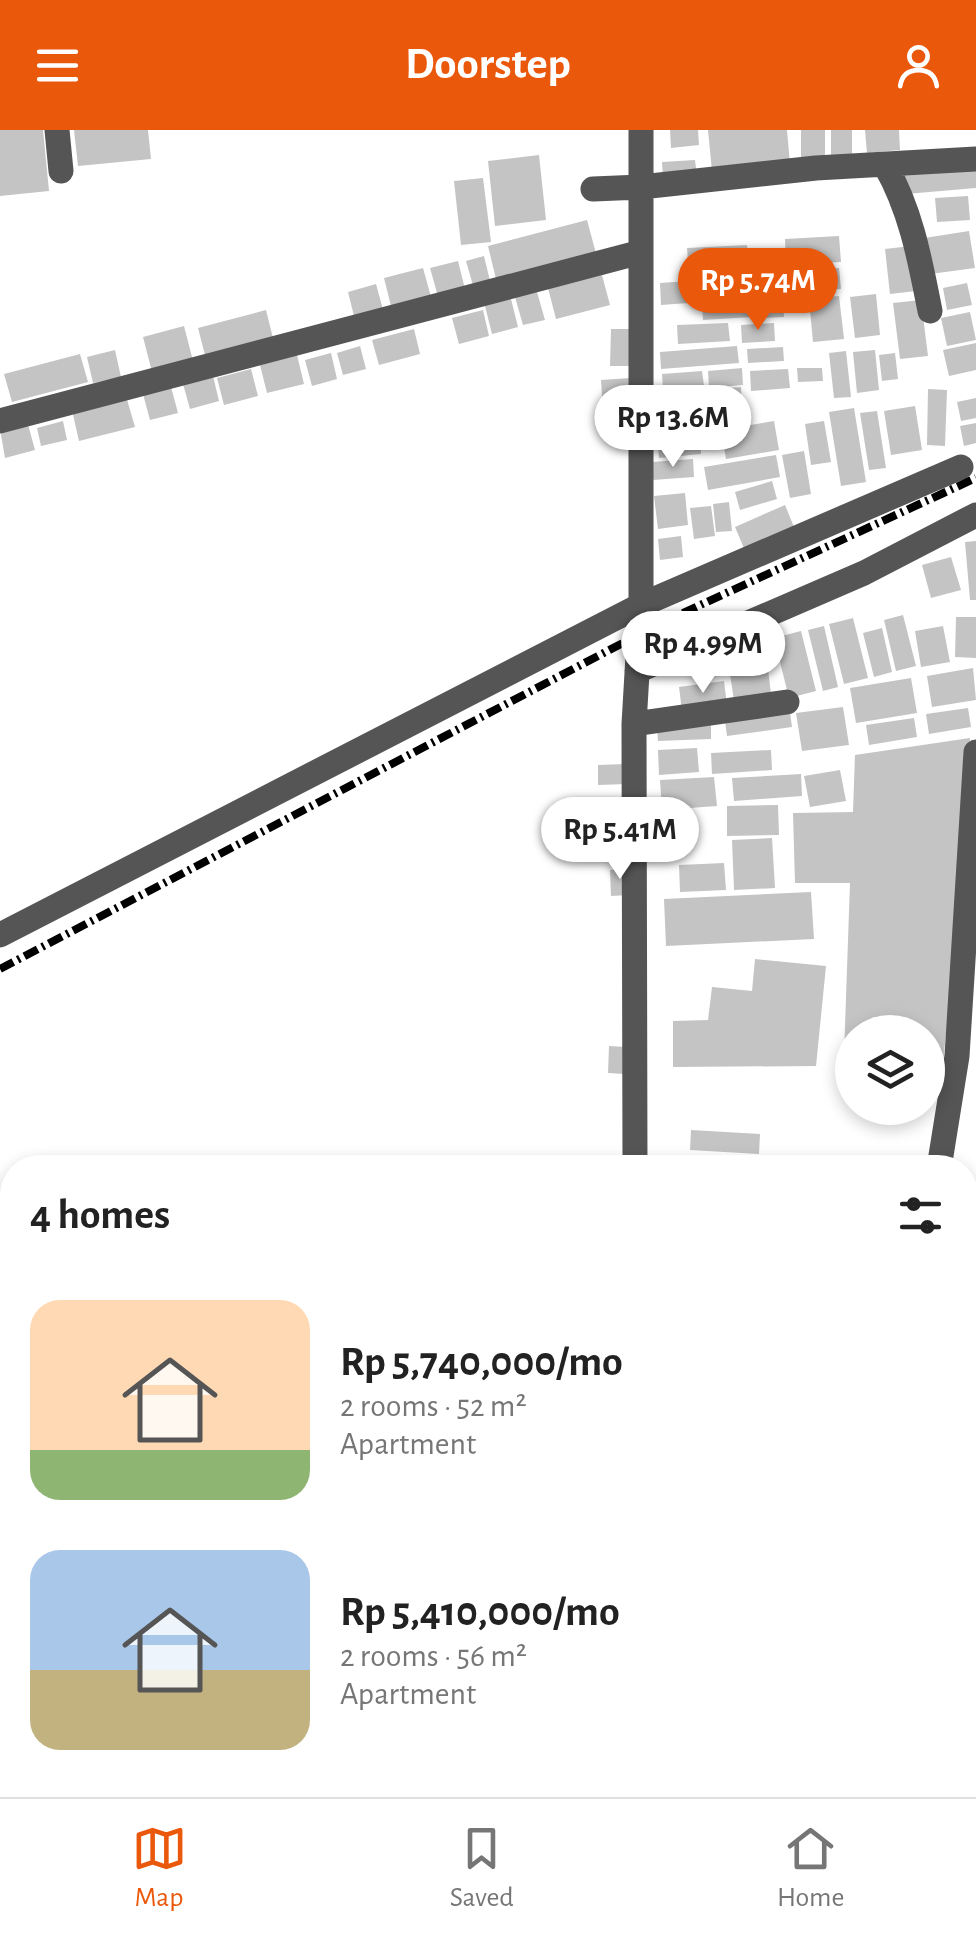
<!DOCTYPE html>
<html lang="en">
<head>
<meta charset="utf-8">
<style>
  :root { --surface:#fff; --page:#f6f6f6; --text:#222; --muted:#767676; --line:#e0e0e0; --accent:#ea580c }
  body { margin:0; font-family:"Alegreya Sans",sans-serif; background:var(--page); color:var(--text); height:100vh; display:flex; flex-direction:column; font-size:38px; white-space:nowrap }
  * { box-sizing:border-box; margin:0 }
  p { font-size:32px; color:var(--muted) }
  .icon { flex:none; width:55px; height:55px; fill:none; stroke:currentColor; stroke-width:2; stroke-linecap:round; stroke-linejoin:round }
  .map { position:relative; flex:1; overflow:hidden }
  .panel { position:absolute; left:0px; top:1025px; width:978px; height:642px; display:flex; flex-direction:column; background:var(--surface); border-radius:40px 40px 0 0; box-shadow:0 5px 15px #0003 }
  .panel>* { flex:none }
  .buttons { position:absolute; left:835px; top:885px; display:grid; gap:20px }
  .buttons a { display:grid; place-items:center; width:110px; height:110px; border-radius:50%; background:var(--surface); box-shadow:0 5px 15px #0003; font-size:50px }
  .price { position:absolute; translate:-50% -85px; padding:0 22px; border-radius:35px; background:#fff; color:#222; font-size:32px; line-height:65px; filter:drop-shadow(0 2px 5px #0008) }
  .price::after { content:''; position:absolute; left:50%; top:60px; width:30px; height:22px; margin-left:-15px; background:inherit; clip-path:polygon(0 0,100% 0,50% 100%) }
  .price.selected { background:var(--accent); color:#fff }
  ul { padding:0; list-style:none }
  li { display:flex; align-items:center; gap:30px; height:250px; padding:0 30px }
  li span { display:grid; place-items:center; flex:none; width:280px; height:200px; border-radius:30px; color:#555 }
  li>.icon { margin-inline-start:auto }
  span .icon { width:120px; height:120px; fill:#fffc; stroke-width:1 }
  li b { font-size:42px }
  h2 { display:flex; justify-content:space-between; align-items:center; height:120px; padding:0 30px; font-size:42px }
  header { display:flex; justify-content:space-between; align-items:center; height:130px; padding:0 30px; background:var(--accent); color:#fff; font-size:45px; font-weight:700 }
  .tab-bar { display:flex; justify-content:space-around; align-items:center; height:140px; border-top:2px solid var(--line); background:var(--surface); font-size:28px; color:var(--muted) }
  .tab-bar a { display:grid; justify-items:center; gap:5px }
  .tab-bar .selected { color:var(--accent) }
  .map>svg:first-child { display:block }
  .building { fill:#c4c4c4 }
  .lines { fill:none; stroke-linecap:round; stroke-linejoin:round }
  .minor { stroke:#555; stroke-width:25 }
  .rail { stroke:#000; stroke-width:8; stroke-dasharray:15 5 2.5 5; stroke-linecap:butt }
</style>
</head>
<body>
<header><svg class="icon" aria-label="menu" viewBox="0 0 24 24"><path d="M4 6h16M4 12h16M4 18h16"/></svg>Doorstep<svg class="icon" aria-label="person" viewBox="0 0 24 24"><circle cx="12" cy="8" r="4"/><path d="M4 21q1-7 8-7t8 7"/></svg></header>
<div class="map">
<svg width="976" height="1667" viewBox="0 0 976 1667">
  <rect width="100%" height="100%" fill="#fff"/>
  <path class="building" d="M 0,0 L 43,0 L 49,61 L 0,66 Z
    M 74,0 L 148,0 L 151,29 L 78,36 Z
    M 670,0 L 698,0 L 699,15 L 671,18 Z
    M 708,0 L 787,0 L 790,34 L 712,41 Z
    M 801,0 L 825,0 L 825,29 L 801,29 Z
    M 831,0 L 852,0 L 852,26 L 831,26 Z
    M 865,0 L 899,0 L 900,20 L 867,23 Z
    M 539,25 L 546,90 L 495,96 L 488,31 Z
    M 695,30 L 697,46 L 663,49 L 662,32 Z
    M 976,33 L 976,58 L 906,64 L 903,39 Z
    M 483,48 L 491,112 L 461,115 L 454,51 Z
    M 968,66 L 970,90 L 937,92 L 935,68 Z
    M 587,90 L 597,127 L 497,153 L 488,116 Z
    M 969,101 L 975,138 L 923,145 L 918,109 Z
    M 839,106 L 841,132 L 786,135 L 785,109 Z
    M 747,115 L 749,141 L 689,144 L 687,118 Z
    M 911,116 L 916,161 L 890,164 L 885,119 Z
    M 484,126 L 491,155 L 474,159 L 466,131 Z
    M 458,131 L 466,163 L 439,170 L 430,138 Z
    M 423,138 L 433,174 L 393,184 L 384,148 Z
    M 839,138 L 841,159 L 752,165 L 751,143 Z
    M 602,145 L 610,175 L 556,189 L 548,158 Z
    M 743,146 L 745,165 L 695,168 L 694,149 Z
    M 688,151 L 689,173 L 661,175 L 660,153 Z
    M 967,153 L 972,175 L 947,180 L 943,158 Z
    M 376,154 L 385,187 L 356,194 L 348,162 Z
    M 537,162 L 545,190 L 523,195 L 515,167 Z
    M 876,164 L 880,205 L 855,208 L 850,167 Z
    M 510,165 L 518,197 L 492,204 L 484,172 Z
    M 839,166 L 844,209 L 813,212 L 809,169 Z
    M 921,170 L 928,226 L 900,229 L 893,173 Z
    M 783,171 L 784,187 L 763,188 L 762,172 Z
    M 751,173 L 752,187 L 703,190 L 702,176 Z
    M 266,180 L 274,212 L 206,229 L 198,198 Z
    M 483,180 L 489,206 L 459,214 L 452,188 Z
    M 970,182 L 976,210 L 947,216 L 941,188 Z
    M 728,193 L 730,211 L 678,214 L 677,195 Z
    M 774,193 L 775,211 L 742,213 L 741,195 Z
    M 184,196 L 193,231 L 152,242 L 143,207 Z
    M 414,199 L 420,224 L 379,235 L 372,210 Z
    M 611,199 L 635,199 L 635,236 L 610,236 Z
    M 976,213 L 976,240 L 949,246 L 943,220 Z
    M 360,216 L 366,239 L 343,245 L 337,223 Z
    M 737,216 L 739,233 L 661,239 L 660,222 Z
    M 783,217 L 784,231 L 748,233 L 747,219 Z
    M 115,220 L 121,247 L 93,253 L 87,227 Z
    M 875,220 L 879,260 L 857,263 L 853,222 Z
    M 846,221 L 851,267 L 834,268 L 829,223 Z
    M 331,223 L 337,249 L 312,256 L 305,230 Z
    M 895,223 L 898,249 L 882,251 L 879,225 Z
    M 80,224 L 88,252 L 12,272 L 4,244 Z
    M 297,225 L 304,254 L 267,263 L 260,235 Z
    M 742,238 L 743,255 L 709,258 L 708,241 Z
    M 797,238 L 822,238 L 823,251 L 798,252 Z
    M 251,239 L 258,266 L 224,275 L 217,248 Z
    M 788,239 L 790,258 L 751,261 L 750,241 Z
    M 702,241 L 704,256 L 663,259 L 662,244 Z
    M 213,246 L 219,271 L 190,279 L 183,254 Z
    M 631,248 L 635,299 L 604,300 L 601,250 Z
    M 171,257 L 178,283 L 150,290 L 143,264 Z
    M 741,257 L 743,288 L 666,294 L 663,263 Z
    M 928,259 L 947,260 L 945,316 L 927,315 Z
    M 126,266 L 135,297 L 79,311 L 72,280 Z
    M 976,268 L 976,288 L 961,291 L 957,272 Z
    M 915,276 L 922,320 L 891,325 L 884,281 Z
    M 854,278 L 866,352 L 841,356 L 829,282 Z
    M 877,281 L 886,338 L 869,340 L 860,283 Z
    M 27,291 L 35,320 L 5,328 L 0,299 Z
    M 63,291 L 67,310 L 41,316 L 37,298 Z
    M 774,291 L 779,320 L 726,329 L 721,300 Z
    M 824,291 L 831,332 L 811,335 L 805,294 Z
    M 976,293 L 976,313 L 964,316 L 960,296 Z
    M 700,299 L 701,324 L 659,328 L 657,302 Z
    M 804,321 L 811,364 L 790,368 L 782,325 Z
    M 776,325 L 780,347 L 708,360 L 704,337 Z
    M 693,329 L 694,347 L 653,350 L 652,332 Z
    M 772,351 L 777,369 L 740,380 L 735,362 Z
    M 685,363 L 688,395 L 658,399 L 654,366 Z
    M 729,372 L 732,401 L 716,402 L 713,374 Z
    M 785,375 L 796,402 L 746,423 L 735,397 Z
    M 711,376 L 715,406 L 694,409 L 690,378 Z
    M 681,406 L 683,427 L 660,430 L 658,409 Z
    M 976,411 L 976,470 L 970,470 L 965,412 Z
    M 951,427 L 961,460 L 931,468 L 922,435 Z
    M 903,485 L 916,536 L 896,541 L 884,490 Z
    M 956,487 L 976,487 L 976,528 L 955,527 Z
    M 853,488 L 868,548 L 844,554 L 829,494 Z
    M 824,496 L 838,557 L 823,561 L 808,500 Z
    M 943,496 L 950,532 L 921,537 L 915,501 Z
    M 882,498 L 892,542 L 874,547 L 863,503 Z
    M 801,501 L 816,561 L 789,568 L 774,508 Z
    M 973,538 L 976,570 L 932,577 L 927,546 Z
    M 768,539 L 772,572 L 735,577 L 730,544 Z
    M 911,548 L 917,583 L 856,593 L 850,558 Z
    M 724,551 L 727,575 L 682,581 L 679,557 Z
    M 789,575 L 792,597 L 727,606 L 724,583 Z
    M 843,577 L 849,615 L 802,621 L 796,583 Z
    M 968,578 L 971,597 L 929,604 L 926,584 Z
    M 914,588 L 917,607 L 869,615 L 866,595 Z
    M 711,593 L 711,609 L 658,611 L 657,596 Z
    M 970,608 L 959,787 L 943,931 L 928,930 L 928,902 L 852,902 L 852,925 L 844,925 L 850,753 L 795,753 L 793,683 L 853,682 L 855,625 Z
    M 697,618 L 699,642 L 659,645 L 658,620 Z
    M 771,620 L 772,640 L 712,644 L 711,623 Z
    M 626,634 L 627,654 L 598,655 L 598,635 Z
    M 840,640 L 846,671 L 810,677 L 804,646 Z
    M 801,644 L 802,666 L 734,671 L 732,648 Z
    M 714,647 L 717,676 L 662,680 L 660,650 Z
    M 778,675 L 779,705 L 727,706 L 727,676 Z
    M 772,708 L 775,758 L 734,760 L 732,710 Z
    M 724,733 L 726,760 L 680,762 L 679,735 Z
    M 628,739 L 629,765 L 611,766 L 610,740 Z
    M 811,762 L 814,809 L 666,816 L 664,769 Z
    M 755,829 L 826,836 L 816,936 L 673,937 L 673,891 L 708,890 L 712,857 L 752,861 Z
    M 609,916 L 625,917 L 624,944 L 608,943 Z
    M 691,1000 L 760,1004 L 759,1024 L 690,1020 Z
    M 698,1027 L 832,1034 L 832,1038 L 697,1038 Z
    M 965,1277 L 976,1277 L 976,1362 L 965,1362 Z
    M 12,1578 L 12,1645 L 11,1645 L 0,1580 Z
    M 965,1631 L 974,1662 L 952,1667 L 949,1655 L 965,1655 Z
    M 12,1649 L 12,1655 L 37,1655 L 39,1661 L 10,1667 L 7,1650 Z
    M 59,1655 L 89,1655 L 91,1667 L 61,1667 Z
    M 168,1655 L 196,1655 L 199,1667 L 171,1667 Z
    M 249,1655 L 297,1655 L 299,1664 L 252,1667 Z
    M 476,1655 L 519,1655 L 521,1667 L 478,1667 Z
    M 528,1655 L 606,1655 L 606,1657 L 529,1667 Z"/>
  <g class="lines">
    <path class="minor" d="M 57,0 L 61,41
      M 885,35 C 911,80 920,130 930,181
      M 593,59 L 641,57 L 816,38 L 976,29
      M 0,291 L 641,122
      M 637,541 L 864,443 L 976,385
      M 634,594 L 787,572
      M 0,805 L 641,475 L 961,337
      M 635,1038 L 634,594 L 641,475 L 641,0
      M 939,1038 L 957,926 L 976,622
      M 965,1219 L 976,1163
      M 965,1373 L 976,1372
      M 0,1535 L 12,1533
      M 241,1655 L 244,1667
      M 611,1667 L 612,1655"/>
    <path class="rail" d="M 0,839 L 659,494 L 976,348"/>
  </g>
</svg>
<div class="buttons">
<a><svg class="icon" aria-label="layers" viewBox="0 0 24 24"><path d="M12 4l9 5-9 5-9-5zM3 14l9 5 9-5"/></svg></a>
</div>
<b class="price selected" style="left:758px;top:203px">Rp 5.74M</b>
<b class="price" style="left:673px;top:340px">Rp 13.6M</b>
<b class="price" style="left:703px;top:566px">Rp 4.99M</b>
<b class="price" style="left:620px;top:752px">Rp 5.41M</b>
<section class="panel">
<h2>4 homes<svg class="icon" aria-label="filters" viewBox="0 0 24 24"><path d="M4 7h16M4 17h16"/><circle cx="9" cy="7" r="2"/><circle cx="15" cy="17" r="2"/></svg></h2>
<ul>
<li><span style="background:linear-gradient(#ffd9b3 75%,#8fb573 0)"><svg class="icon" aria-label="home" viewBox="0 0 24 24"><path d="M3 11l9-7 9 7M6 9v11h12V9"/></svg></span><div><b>Rp 5,740,000/mo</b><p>2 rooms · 52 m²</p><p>Apartment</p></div></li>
<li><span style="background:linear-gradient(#a9c7e8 60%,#c2b280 0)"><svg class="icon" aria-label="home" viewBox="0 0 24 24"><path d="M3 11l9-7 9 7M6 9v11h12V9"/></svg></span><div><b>Rp 5,410,000/mo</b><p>2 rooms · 56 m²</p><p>Apartment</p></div></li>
</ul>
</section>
</div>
<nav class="tab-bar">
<a class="selected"><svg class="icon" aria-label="map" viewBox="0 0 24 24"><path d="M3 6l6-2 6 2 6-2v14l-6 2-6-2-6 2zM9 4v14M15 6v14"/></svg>Map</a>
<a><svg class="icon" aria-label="saved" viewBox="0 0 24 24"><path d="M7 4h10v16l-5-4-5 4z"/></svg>Saved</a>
<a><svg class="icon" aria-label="home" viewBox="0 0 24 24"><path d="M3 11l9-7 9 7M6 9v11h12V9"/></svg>Home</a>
</nav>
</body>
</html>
